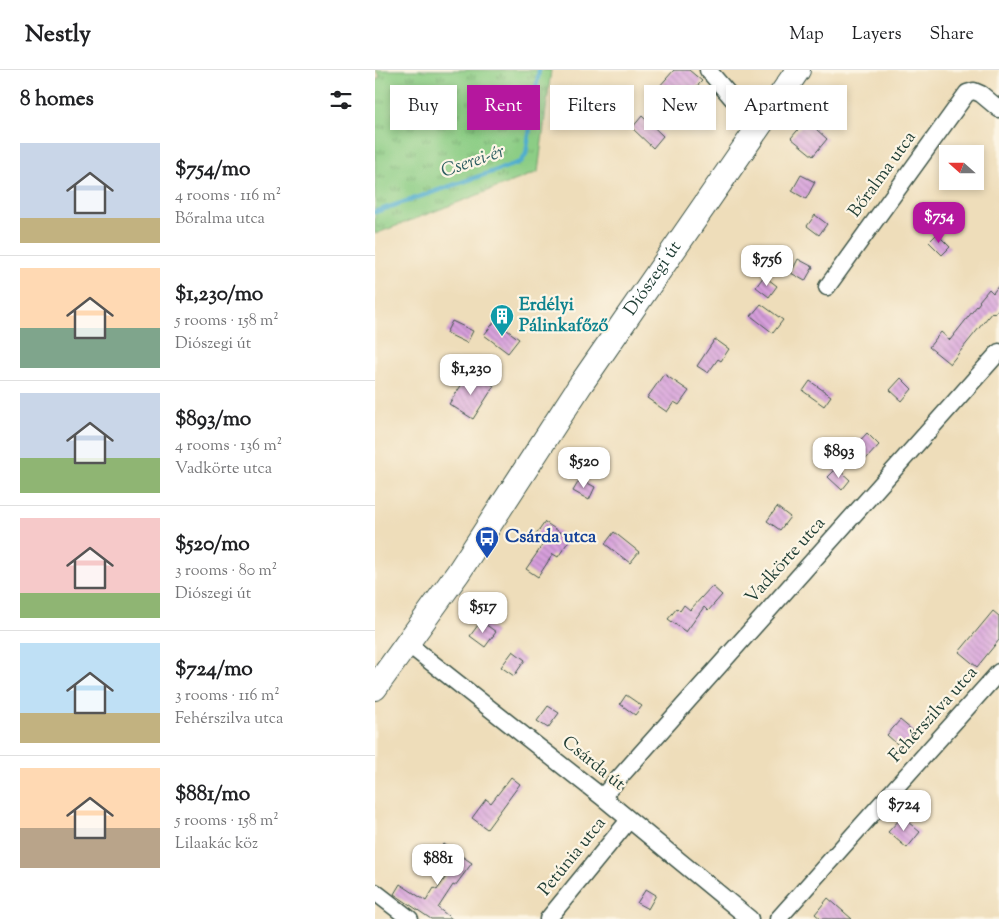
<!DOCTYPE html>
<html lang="en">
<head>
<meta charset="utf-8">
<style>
  :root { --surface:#fff; --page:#f6f6f6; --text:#202124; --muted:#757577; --line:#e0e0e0; --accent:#b5179e }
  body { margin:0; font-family:"Sorts Mill Goudy",serif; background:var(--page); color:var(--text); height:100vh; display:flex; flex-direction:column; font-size:19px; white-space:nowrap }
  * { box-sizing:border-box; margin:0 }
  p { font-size:16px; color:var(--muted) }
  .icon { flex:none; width:28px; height:28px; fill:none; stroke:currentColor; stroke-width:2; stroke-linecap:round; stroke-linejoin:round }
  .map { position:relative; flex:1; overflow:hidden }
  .sheet { display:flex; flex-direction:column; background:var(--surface); width:375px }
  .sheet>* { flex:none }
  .top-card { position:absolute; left:15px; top:15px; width:475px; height:45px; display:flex; gap:10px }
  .needle { width:32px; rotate:291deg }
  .buttons { position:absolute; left:564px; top:75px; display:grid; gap:10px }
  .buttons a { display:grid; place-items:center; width:45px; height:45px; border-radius:0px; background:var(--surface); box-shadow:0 2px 8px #0003; font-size:25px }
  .price { position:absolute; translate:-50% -42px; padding:0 11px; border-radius:10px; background:#fff; color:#222; font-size:16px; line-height:32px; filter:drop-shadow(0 1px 2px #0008) }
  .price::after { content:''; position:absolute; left:50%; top:30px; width:15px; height:11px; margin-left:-8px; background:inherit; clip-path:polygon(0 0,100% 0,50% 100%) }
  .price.selected { background:var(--accent); color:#fff }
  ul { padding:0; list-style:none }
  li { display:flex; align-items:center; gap:15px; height:125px; padding:0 20px }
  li+li { border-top:1px solid var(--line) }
  li span { display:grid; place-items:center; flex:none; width:140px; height:100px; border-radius:0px; color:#555 }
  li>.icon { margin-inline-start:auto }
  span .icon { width:60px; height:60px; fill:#fffc; stroke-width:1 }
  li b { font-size:21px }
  h2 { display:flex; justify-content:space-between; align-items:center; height:60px; padding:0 20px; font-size:21px }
  .chip { padding:0 18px; border-radius:0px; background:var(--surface); box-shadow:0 2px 8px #0003; font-size:18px; line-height:45px }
  .chip.selected { background:var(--accent); color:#fff }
  header { display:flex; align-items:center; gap:30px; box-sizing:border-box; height:70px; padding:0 25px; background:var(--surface); border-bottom:1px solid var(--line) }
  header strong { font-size:24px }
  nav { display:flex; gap:28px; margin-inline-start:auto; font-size:18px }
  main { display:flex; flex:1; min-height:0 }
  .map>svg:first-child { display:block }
  .grass { fill:url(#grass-tufts); stroke:#56855c }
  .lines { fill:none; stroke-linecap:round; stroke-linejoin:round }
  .stream { stroke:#50adcf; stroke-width:4.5 }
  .building { fill:url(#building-back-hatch) }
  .minor-casing { stroke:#3e5548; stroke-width:19 }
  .secondary-casing { stroke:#3e5548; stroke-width:26 }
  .minor { stroke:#fff; stroke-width:16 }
  .secondary { stroke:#fff; stroke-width:24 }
  .labels { text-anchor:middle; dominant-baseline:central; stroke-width:4.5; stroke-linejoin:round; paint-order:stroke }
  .street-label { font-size:18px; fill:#1f3d34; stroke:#fcf5e5 }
  .culture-label { font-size:18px; font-weight:bold; fill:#0d838f; stroke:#fcf5e5; text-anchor:start }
  .transit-label { font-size:18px; font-weight:bold; fill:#164399; stroke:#fcf5e5; text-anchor:start }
  .water-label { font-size:19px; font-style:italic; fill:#2e5f62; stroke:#fcf5e5 }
</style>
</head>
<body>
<header>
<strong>Nestly</strong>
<nav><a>Map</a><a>Layers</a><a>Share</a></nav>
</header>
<main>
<section class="sheet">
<h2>8 homes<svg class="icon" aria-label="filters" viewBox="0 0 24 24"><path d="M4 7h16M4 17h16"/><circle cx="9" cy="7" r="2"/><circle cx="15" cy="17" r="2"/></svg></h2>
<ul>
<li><span style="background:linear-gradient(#c9d6e8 75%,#c2b280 0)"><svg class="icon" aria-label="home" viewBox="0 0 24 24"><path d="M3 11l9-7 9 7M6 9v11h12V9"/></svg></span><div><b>$754/mo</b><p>4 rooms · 116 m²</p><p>Bőralma utca</p></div></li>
<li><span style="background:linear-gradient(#ffd9b3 60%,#7fa58c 0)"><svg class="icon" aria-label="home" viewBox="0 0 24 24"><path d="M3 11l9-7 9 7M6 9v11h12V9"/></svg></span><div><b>$1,230/mo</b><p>5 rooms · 158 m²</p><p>Diószegi út</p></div></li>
<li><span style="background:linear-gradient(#c9d6e8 65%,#8fb573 0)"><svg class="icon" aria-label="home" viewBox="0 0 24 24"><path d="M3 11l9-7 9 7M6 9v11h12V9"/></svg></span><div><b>$893/mo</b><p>4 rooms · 136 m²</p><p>Vadkörte utca</p></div></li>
<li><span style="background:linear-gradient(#f6c9c9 75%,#8fb573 0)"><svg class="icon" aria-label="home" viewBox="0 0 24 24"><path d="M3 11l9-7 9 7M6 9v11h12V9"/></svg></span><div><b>$520/mo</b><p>3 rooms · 80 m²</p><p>Diószegi út</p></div></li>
<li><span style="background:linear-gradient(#bfe0f5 70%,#c2b280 0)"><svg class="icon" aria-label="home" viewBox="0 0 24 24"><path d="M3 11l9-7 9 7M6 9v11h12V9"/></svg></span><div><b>$724/mo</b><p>3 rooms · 116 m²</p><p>Fehérszilva utca</p></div></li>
<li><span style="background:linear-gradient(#ffd9b3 60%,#b9a48a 0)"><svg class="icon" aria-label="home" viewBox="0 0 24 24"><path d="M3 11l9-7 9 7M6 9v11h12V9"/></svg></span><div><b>$881/mo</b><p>5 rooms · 158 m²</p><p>Lilaakác köz</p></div></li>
</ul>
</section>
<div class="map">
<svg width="624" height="849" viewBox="0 0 624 849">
  <defs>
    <pattern id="grass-tufts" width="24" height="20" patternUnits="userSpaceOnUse" patternTransform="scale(1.25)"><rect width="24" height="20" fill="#8ccd85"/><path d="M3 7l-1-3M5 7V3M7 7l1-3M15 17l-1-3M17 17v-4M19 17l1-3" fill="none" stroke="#72a86e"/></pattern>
    <pattern id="building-back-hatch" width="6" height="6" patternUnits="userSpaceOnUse" patternTransform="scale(1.25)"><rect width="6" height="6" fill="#d79fdc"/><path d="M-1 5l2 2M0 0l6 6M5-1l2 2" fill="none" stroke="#ae83b3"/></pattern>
  </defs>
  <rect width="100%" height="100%" fill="#fcf5e5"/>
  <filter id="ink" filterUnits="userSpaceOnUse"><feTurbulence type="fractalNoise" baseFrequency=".02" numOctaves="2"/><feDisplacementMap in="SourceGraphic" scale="10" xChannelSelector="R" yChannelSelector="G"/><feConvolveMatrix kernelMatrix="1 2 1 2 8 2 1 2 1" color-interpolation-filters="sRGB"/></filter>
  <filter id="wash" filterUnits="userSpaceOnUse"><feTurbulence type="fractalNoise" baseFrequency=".0096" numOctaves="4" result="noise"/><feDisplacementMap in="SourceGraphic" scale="20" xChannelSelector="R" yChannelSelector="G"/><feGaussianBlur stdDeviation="1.12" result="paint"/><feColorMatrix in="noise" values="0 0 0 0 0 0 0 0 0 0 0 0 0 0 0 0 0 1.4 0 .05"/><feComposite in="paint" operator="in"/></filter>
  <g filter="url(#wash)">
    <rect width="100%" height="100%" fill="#eeddba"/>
    <path class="grass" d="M 0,0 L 176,0 L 163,102 L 0,164 L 0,12 L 5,6 Z"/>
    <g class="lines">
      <path class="stream" d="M 0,142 L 146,92 L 151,84 L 164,0"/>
    </g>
    <g id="blocks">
      <path class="building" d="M 299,0 L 314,0 L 327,11 L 305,34 L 307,35 L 298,46 L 278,29 L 285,21 L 283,18 Z
        M 439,41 L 449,49 L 441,59 L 452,69 L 438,86 L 416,68 Z
        M 267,46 L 288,66 L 278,78 L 257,58 Z
        M 426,105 L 440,112 L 431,129 L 417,121 Z
        M 440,145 L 452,154 L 444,165 L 432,156 Z
        M 562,164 L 575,177 L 567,185 L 554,172 Z
        M 423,189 L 438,197 L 430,211 L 416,203 Z
        M 389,206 L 402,216 L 394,227 L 381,217 Z
        M 624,215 L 624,238 L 619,244 L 617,242 L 575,294 L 554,277 L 566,262 L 575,270 L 605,232 L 604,231 L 614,219 L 618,223 Z
        M 386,234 L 408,250 L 398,263 L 376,246 Z
        M 77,251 L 98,261 L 92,273 L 71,263 Z
        M 120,251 L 144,269 L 133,283 L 109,265 Z
        M 340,269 L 354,279 L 346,291 L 343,289 L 333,303 L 322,296 Z
        M 289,304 L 314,321 L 304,335 L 299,332 L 292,342 L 272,328 Z
        M 93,305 L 103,312 L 106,307 L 119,316 L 98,349 L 74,334 Z
        M 526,308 L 537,319 L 527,331 L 515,320 Z
        M 435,311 L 456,326 L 449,336 L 428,321 Z
        M 492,363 L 504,375 L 491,389 L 479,377 Z
        M 462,398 L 475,410 L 467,420 L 453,407 Z
        M 205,409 L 220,417 L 214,430 L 198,421 Z
        M 402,437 L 415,447 L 405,460 L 392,451 Z
        M 170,452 L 195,469 L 183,487 L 178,484 L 163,507 L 151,499 L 167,476 L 158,469 Z
        M 239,462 L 264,482 L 255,493 L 230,474 Z
        M 337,516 L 347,525 L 333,541 L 329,537 L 311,562 L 293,549 L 302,538 L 305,541 L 309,535 L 315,540 Z
        M 618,541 L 624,546 L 624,570 L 602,597 L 584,582 Z
        M 106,551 L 121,562 L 110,577 L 95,566 Z
        M 138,581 L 150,590 L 139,606 L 126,597 Z
        M 251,625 L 267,636 L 260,645 L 245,634 Z
        M 173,636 L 184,643 L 173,658 L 162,651 Z
        M 525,650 L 543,665 L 530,681 L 512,665 Z
        M 136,707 L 145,714 L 112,759 L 97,748 L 111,729 L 116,733 Z
        M 527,747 L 545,762 L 532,778 L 513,762 Z
        M 69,774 L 97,793 L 80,816 L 78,815 L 63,838 L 77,849 L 56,849 L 19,824 L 25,814 L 51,831 L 59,818 L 62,820 L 78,796 L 61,785 Z
        M 271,819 L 281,825 L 273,839 L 262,833 Z
        M 453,828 L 477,849 L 446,849 L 440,844 Z"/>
    </g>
  </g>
  <g filter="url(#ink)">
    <use href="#blocks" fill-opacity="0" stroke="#3e5548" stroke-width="1"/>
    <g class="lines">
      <g class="minor-casing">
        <path id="minor" d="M 333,0 L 357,28 L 390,49
          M 452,217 L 592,23 L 599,21 L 606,24 L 624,39
          M 33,574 L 227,727 L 375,849
          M 227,727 L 624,282
          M 0,822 L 35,849
          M 173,849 L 254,750
          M 403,849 L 624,602"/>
      </g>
      <g class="secondary-casing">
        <g id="secondary">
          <path id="s1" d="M 0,618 L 83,503 L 206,314 L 423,0"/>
        </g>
      </g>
      <use href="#minor" class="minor"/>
      <use href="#secondary" class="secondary"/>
    </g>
  </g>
  <defs>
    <g id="building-pin" transform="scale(1.25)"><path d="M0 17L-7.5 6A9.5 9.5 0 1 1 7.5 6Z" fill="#0f9aa8" stroke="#fcf5e5"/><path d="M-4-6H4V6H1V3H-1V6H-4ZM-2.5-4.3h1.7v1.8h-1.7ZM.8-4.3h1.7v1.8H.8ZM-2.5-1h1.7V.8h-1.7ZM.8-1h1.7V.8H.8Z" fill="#fff"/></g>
    <g id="bus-pin" transform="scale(1.25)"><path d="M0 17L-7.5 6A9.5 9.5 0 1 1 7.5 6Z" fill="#1a4fb4" stroke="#fcf5e5"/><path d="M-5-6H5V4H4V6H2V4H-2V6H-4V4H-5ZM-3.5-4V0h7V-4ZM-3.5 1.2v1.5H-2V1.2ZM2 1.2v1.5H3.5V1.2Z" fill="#fff"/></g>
  </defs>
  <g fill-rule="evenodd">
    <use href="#building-pin" x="127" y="246"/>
    <use href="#bus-pin" x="112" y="468"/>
  </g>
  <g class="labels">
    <g class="street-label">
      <text transform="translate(508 105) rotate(-54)">Bőralma utca</text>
      <text stroke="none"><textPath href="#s1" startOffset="495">Diószegi út</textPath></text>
      <text transform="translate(411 491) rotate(-48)">Vadkörte utca</text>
      <text transform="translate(559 645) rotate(-48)">Fehérszilva utca</text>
      <text transform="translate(218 694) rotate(39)">Csárda út</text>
      <text transform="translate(198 787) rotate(-51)">Petúnia utca</text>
    </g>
    <g class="culture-label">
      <text x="144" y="236">Erdélyi<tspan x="144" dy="21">Pálinkafőző</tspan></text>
    </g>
    <g class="transit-label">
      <text x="130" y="468">Csárda utca</text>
    </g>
    <g class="water-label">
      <text transform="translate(98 92) rotate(-19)">Cserei-ér</text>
    </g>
  </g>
</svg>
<div class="buttons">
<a><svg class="needle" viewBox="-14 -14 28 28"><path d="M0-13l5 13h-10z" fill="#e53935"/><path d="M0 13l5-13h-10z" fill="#757577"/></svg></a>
</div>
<b class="price selected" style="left:564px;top:174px">$754</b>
<b class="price" style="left:392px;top:217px">$756</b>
<b class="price" style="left:96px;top:326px">$1,230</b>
<b class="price" style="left:464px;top:409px">$893</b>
<b class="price" style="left:209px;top:419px">$520</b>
<b class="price" style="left:108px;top:564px">$517</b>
<b class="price" style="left:529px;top:762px">$724</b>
<b class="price" style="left:63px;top:816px">$881</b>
<div class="top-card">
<a class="chip">Buy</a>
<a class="chip selected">Rent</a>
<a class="chip">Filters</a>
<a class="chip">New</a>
<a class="chip">Apartment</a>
</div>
</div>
</main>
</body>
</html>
